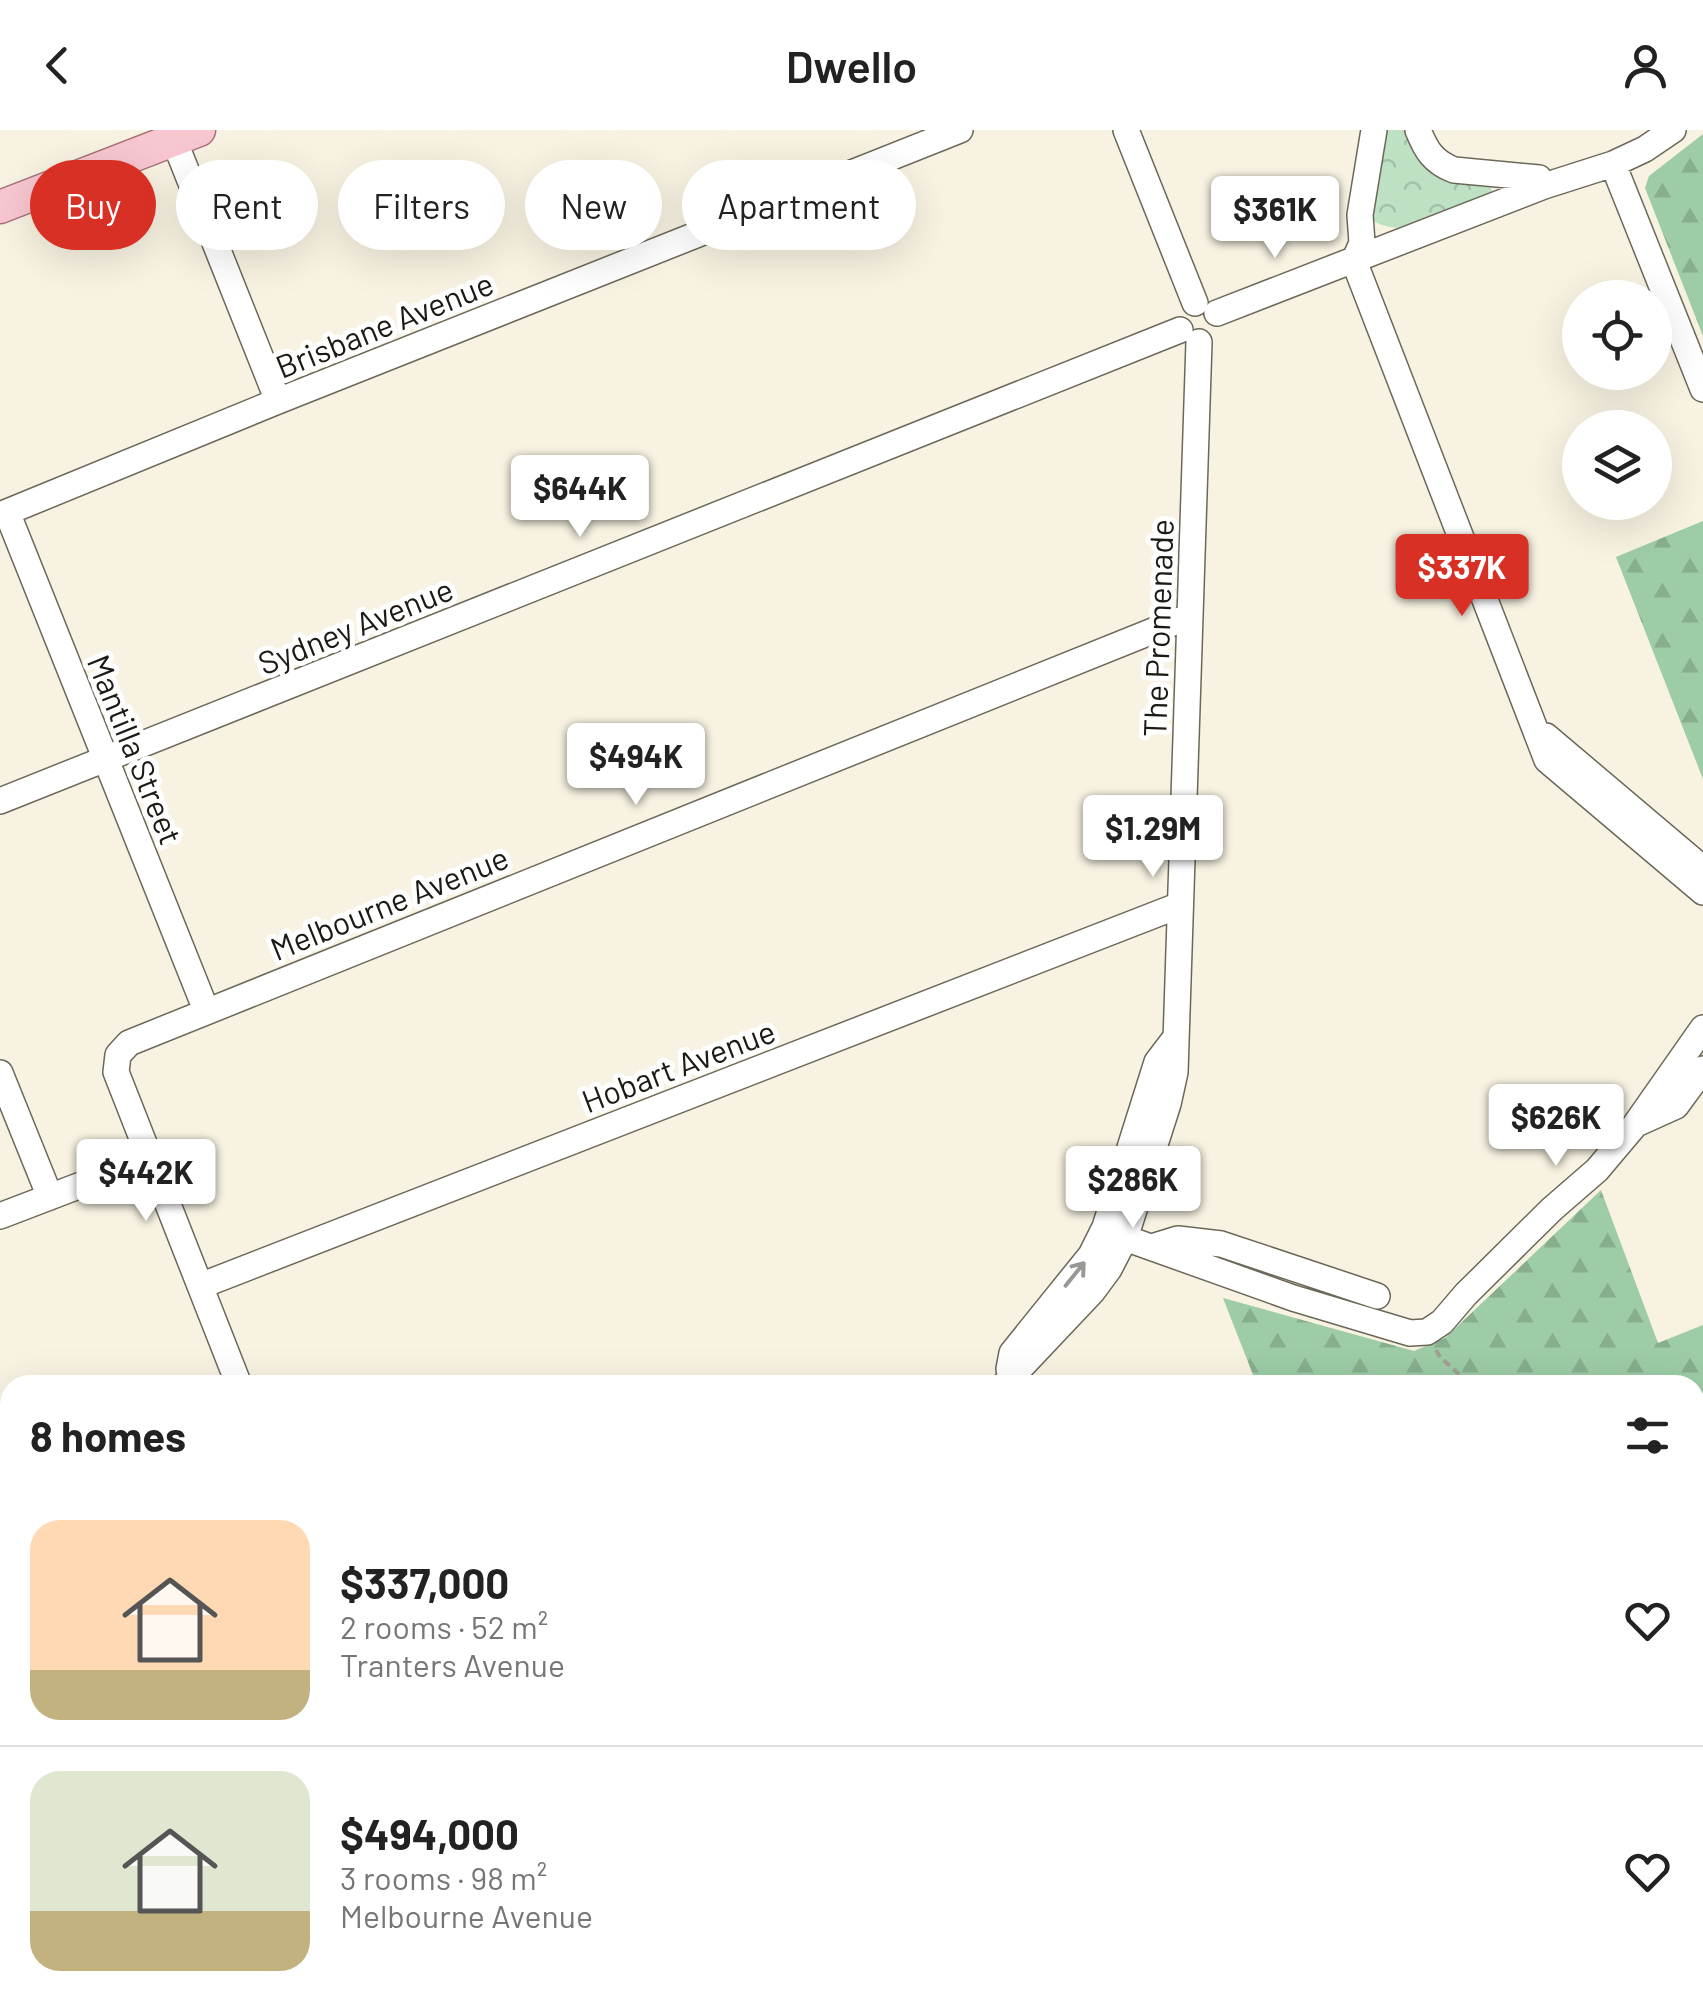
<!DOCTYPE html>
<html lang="en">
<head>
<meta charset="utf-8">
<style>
  :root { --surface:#fff; --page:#f2f2f2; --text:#222; --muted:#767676; --line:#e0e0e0; --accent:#d93025 }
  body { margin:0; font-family:Barlow,sans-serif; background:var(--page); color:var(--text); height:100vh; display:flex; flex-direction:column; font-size:38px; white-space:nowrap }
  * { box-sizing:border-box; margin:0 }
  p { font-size:32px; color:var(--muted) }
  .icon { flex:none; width:55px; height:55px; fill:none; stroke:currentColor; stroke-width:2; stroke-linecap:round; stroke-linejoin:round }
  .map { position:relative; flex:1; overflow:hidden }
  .details { position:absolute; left:0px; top:1245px; width:1705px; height:642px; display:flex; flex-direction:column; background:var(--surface); border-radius:30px 30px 0 0; box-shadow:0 10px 40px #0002 }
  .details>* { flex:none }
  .hud { position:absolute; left:30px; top:30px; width:1000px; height:90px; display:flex; gap:20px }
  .controls { position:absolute; left:1562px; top:150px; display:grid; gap:20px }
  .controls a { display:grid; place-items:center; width:110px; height:110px; border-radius:50%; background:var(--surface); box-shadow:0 10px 40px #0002; font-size:50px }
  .price { position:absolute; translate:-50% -85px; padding:0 22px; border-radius:10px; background:#fff; color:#222; font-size:32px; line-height:65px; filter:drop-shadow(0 2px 5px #0008) }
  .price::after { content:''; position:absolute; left:50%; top:60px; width:30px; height:22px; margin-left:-15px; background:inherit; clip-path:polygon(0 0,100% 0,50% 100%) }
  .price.current { background:var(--accent); color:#fff }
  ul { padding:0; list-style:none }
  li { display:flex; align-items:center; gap:30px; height:250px; padding:0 30px }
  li+li { border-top:2px solid var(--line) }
  li span { display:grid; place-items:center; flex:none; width:280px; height:200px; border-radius:30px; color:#555 }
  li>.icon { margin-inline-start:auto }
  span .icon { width:120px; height:120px; fill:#fffc; stroke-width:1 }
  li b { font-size:42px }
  h2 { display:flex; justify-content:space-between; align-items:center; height:120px; padding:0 30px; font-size:42px }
  .tag { padding:0 35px; border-radius:45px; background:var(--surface); box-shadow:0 10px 40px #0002; font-size:35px; line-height:90px }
  .tag.current { background:var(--accent); color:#fff }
  header { display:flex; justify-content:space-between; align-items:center; height:130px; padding:0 30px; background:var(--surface); font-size:45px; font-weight:600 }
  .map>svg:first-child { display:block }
  .forest { fill:url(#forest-firs) }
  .park { fill:url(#park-crowns) }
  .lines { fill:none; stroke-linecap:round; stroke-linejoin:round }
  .stream { stroke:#8fd1e7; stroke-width:5 }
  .minor-casing { stroke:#6c6859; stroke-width:28 }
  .major-casing { stroke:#a8717a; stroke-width:35 }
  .path { stroke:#a39f93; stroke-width:4; stroke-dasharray:8 5; stroke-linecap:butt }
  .minor { stroke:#fff; stroke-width:25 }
  .major { stroke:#f8c6d0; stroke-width:32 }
  .oneway { stroke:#999896 }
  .labels { text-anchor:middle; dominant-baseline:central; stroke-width:10; stroke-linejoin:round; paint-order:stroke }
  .street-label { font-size:32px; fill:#1c1a15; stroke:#fff }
</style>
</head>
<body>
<header><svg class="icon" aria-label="back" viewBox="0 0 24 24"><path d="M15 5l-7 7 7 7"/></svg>Dwello<svg class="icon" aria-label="person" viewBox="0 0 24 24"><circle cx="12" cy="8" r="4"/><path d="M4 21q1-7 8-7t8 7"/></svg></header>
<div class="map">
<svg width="1703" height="1886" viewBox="0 0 1703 1886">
  <defs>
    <pattern id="forest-firs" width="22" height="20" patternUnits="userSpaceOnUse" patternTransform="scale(2.5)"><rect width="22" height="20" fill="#9dcca6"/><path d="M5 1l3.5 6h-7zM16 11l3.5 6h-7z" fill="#87af8e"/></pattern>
    <pattern id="park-crowns" width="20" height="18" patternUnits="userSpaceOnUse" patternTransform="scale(2.5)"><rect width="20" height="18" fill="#bee1c4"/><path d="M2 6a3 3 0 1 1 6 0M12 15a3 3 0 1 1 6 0" fill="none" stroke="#a3c0a8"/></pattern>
  </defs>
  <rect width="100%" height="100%" fill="#f7f2e1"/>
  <path class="forest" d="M 1703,4 L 1703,206 L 1645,58 L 1649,46 Z
    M 1703,391 L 1703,649 L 1616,427 Z
    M 1601,1060 L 1658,1213 L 1703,1195 L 1703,1886 L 698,1886 L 721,1878 L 1695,1878 L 1695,1255 L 1257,1255 L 1223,1168 L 1414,1221 L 1445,1208 Z"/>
  <path class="park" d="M 1384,0 L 1409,0 L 1491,55 L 1492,65 L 1397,98 C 1386,96 1379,96 1371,88 Z"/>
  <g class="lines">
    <path class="stream" d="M 1148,1886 L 1149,1878"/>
    <g class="minor-casing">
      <path id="minor" d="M 1126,0 L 1195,173
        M 1374,0 L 1360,85 L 1362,113 L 1354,131 L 1547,630 L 1703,762
        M 1418,0 C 1426,20 1433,32 1454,40 L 1539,48 L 1544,56
        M 174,10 L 278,271
        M 1613,34 L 1703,259
        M 1217,183 L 1544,56 L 1613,34 L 1645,19 L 1673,0
        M 7,382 L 206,880
        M 0,385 L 278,271 L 960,0
        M 1546,606 L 1702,738
        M 0,671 L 1180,200
        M 0,943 L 50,1067
        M 1636,994 L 1676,976 L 1703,939
        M 0,1086 L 149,1029
        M 1125,1108 L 1293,1168 L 1410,1203 L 1427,1202 L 1442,1192 L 1466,1164 L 1552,1079 L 1597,1040 L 1635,995 L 1703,898
        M 1152,1117 L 1178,1109 L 1221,1114 L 1377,1166
        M 200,1156 L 1180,775
        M 1009,1239 L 1012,1223 L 1091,1125 L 1105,1097 L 1157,932 L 1176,907
        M 239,1255 L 116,942 L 118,925 L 129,913 L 1190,486
        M 1004,1255 L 1092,1162 L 1109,1139 L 1125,1108 L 1168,974 L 1175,942 L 1199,212
        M 0,1514 L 10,1539
        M 145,1878 L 149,1886
        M 484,1878 L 487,1886
        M 644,1886 L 666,1878"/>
    </g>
    <g class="major-casing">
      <path id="major" d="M 0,77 L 199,0"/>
    </g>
    <path class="path" d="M 1436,1220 L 1440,1227 L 1471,1255
      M 1459,1255 L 1470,1253
      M 1695,1562 L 1703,1574
      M 1695,1673 L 1703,1663
      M 1364,1886 L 1376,1878"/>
    <use href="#minor" class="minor"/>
    <use href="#major" class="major"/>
  </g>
  <defs><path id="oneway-shaft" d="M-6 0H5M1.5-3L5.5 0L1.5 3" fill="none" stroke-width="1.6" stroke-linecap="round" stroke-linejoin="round" transform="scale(2.5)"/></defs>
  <use class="oneway" href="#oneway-shaft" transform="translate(1075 1144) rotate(-51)"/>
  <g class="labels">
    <g class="street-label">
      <text transform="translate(384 194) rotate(-22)">Brisbane Avenue</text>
      <text transform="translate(355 495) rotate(-22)">Sydney Avenue</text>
      <text transform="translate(1157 498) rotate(-88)">The Promenade</text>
      <text transform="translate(136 619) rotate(68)">Mantilla Street</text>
      <text transform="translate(389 772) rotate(-22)">Melbourne Avenue</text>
      <text transform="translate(678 935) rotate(-21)">Hobart Avenue</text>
    </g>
  </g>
</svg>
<div class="controls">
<a><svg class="icon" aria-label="locate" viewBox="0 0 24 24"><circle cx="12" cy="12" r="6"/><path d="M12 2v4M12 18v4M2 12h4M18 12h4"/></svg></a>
<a><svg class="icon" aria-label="layers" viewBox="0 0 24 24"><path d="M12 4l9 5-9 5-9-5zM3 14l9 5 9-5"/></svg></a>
</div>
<b class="price" style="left:1275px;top:131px">$361K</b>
<b class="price" style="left:580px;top:410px">$644K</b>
<b class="price current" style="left:1462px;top:489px">$337K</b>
<b class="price" style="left:636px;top:678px">$494K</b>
<b class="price" style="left:1153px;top:750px">$1.29M</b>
<b class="price" style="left:1556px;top:1039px">$626K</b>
<b class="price" style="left:146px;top:1094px">$442K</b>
<b class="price" style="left:1133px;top:1101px">$286K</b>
<div class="hud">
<a class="tag current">Buy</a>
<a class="tag">Rent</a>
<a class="tag">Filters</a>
<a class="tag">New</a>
<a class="tag">Apartment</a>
</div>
<section class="details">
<h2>8 homes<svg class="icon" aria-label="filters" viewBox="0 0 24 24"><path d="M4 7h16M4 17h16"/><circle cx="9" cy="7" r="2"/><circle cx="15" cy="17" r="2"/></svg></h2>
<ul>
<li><span style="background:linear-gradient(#ffd9b3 75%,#c2b280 0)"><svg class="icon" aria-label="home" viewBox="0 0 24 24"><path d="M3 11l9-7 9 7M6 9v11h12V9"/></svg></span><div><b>$337,000</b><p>2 rooms · 52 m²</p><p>Tranters Avenue</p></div><svg class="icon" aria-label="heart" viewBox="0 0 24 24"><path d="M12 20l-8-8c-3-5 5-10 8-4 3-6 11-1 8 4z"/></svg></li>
<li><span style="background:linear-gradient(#dfe7d0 70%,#c2b280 0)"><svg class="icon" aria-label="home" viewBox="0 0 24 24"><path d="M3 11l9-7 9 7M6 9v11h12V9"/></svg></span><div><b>$494,000</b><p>3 rooms · 98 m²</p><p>Melbourne Avenue</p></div><svg class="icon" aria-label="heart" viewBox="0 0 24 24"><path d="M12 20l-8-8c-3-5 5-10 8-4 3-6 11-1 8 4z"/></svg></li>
</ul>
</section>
</div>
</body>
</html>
